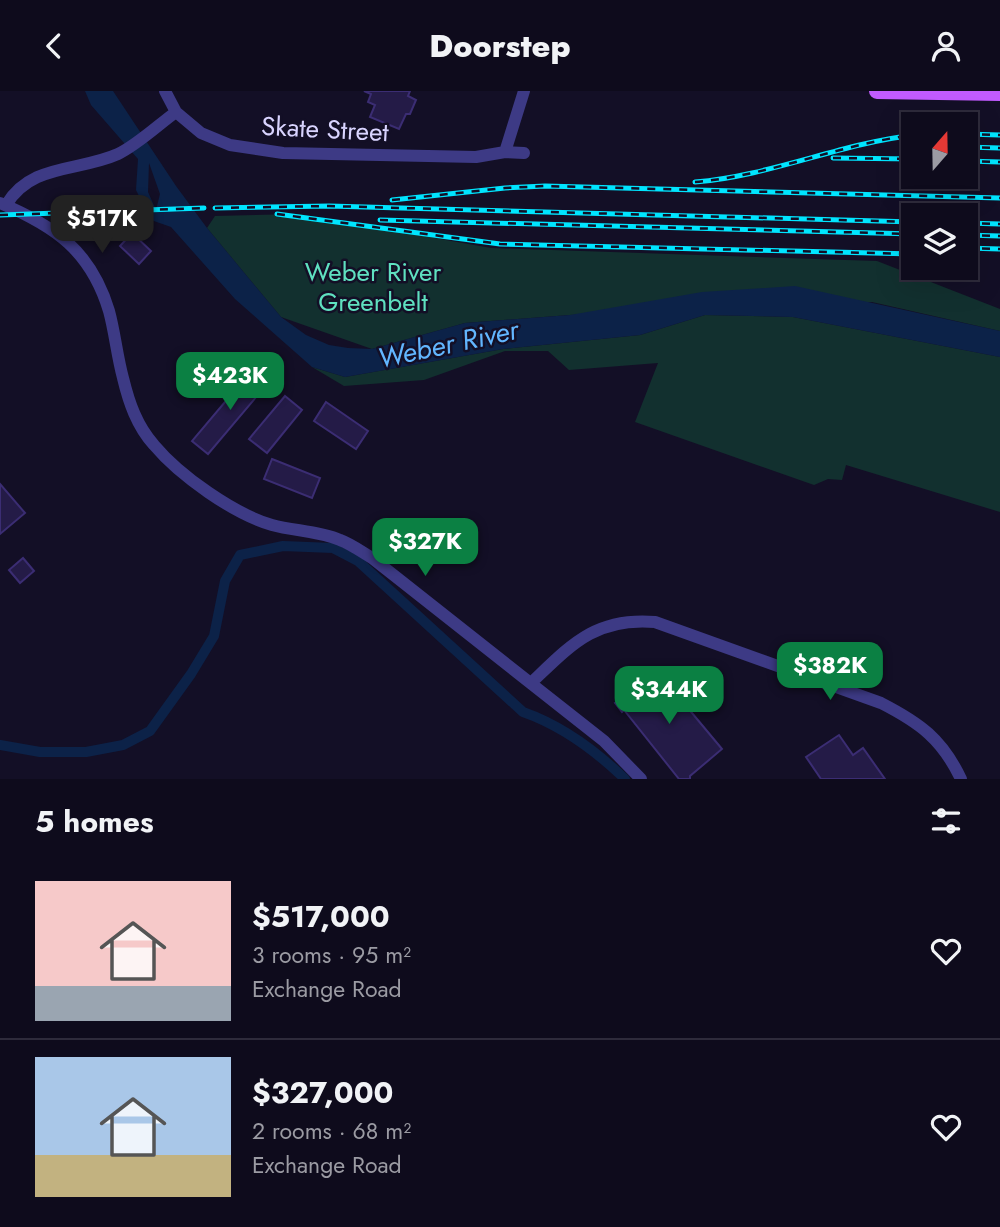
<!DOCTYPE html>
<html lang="en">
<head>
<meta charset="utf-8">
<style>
  :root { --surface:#0e0b1c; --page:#171425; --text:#f1f3f6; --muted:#9b9ba3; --line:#2e2b3b; --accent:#0b8043 }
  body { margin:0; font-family:Jost,sans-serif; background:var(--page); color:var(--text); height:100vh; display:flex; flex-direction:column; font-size:26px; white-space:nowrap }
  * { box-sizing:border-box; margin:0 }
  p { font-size:23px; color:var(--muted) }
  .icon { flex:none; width:38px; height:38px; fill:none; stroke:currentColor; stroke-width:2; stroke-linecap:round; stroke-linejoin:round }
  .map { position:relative; height:688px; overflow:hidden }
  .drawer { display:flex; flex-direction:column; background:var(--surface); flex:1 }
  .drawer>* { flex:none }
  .needle { width:46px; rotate:20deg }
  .controls { position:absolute; left:901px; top:21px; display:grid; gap:14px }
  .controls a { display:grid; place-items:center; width:77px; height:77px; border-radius:0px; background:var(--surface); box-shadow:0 7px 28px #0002,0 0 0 2px var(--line); font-size:35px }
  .price { position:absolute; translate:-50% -60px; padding:0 16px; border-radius:14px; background:var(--accent); color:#fff; font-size:23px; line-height:46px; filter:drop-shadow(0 2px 4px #0008) }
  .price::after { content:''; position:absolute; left:50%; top:42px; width:21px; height:16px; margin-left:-10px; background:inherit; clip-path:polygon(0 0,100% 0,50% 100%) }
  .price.on { background:#222; color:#fff }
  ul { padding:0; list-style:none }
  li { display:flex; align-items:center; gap:21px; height:175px; padding:0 35px }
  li+li { border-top:2px solid var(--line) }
  li span { display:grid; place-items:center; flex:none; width:196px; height:140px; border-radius:0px; color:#555 }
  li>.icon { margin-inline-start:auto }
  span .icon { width:84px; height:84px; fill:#fffc; stroke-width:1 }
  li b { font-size:30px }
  h2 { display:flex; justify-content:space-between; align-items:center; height:84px; padding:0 35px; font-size:30px }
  header { display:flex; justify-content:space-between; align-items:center; height:91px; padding:0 35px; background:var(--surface); font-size:32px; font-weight:800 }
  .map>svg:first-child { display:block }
  .green { fill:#12302f }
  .water { fill:#0c2248; fill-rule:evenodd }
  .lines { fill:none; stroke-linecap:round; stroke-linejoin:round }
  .canal { stroke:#0c2248; stroke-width:10 }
  .building { fill:#241b47; stroke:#3b2d73; stroke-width:2 }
  .minor { stroke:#3d3a85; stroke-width:12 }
  .major { stroke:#c25bff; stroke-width:16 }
  .rail-casing { stroke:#00e5ff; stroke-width:5 }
  .rail { stroke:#130f26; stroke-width:2.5; stroke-dasharray:8; stroke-linecap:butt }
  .labels { text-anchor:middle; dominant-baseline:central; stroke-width:5; stroke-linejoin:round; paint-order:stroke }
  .street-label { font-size:26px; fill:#d9d4ff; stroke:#130f26 }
  .park-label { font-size:26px; fill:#5fe0c0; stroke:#130f26 }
  .water-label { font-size:28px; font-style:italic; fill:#62b6ff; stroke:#130f26 }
</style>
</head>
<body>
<header><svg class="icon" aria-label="back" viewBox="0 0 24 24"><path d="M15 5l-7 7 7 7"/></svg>Doorstep<svg class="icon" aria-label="person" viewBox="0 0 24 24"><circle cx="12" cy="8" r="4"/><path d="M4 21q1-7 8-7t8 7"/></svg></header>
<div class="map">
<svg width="1000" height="688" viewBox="0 0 1000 688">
  <rect width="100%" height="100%" fill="#130f26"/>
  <path class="green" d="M 299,123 L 491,157 L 877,170 L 1000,218 L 1000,240 L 872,211 L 570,224 L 465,232 L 372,258 L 281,226 L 207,137 L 215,125 Z
    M 705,224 L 793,226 L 1000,266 L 1000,421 L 846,374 L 842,389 L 828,388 L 814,394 L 635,331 L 658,272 L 569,279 L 548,260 L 505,260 L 424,289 L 344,295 L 312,276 L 345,286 L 503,258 L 640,244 Z"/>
  <path class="water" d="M 85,0 L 113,0 L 176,95 L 207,137 L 281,226 L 306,244 L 329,254 L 348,257 L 372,258 L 465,232 L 570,224 L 702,201 L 795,195 L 1000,240 L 1000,266 L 793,226 L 705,224 L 640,244 L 503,258 L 345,286 L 312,276 L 235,208 L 171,136 L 151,129 L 136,99 L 138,68 L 91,14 ZM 149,72 L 160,103 L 156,119 L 148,101 Z"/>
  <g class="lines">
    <path class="canal" d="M 0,654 L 40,661 L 86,661 L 123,654 L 150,640 L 191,583 L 214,545 L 225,490 L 240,464 L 283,455 L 333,457 L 358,470 L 523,621 C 563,635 595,659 625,688"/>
  </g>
  <path class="building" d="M 364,0 L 410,0 L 408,5 L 416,9 L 410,23 L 406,23 L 399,38 L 370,26 L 375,14 L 368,11 L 371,3 Z
    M 132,142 L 151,160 L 139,173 L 120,155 Z
    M 252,279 L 268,292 L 208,363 L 192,350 Z
    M 285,305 L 302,319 L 267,362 L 249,348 Z
    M 326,311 L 368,340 L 356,358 L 314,330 Z
    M 272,368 L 320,387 L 312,407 L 264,388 Z
    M 0,393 L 25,422 L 0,443 Z
    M 23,467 L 34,480 L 20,492 L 9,479 Z
    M 657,580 L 722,658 L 690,685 L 690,688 L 679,688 L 624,619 L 622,621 L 615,612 Z
    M 839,644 L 853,664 L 863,657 L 885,688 L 821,688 L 806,666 Z"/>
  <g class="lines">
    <path class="minor" d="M 165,0 L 176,21 L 201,42 L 230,54 L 283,62 L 476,66 L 505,61 L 524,62
      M 505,61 L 524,0
      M 0,112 C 55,135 91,160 109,220 C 115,242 117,265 123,287 C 129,312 137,335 154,354 C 180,385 234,423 272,434 C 294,440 319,440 340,449 C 351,453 362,461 372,467 L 604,650 L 641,688
      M 6,114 C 31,72 78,81 118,63 C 137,54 158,34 176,21
      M 531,592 C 571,554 595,526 655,531 L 881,612 C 920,632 942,648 961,688"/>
    <path class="major" d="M 877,0 L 1000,2"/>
    <g class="rail-casing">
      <path id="rail" d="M 966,43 L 1000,44
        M 966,56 L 1000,57
        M 833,67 L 914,68
        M 966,70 L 1000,71
        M 695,91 C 770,85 839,53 914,44
        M 392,109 L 505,97 L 545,95 L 1000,107
        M 215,117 L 329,115 L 914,131
        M 277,123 L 500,153 L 914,163
        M 0,124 L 204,117
        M 380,129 L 914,143
        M 966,132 L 1000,133
        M 966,144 L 1000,145
        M 966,157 L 1000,158"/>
    </g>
    <use href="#rail" class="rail"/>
  </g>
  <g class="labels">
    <g class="street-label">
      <text transform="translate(325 38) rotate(3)">Skate Street</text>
    </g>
    <g class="park-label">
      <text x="373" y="181">Weber River<tspan x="373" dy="30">Greenbelt</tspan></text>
    </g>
    <g class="water-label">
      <text transform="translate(448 253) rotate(-12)">Weber River</text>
    </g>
  </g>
</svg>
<div class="controls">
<a><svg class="needle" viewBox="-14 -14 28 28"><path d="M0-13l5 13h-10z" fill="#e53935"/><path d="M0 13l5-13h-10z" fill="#9b9ba3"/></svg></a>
<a><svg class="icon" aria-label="layers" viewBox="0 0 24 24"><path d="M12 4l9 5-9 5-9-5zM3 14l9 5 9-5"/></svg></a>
</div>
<b class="price on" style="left:102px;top:164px">$517K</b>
<b class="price" style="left:230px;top:321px">$423K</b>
<b class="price" style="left:425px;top:487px">$327K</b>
<b class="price" style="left:830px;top:611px">$382K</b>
<b class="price" style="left:669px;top:635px">$344K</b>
</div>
<section class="drawer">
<h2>5 homes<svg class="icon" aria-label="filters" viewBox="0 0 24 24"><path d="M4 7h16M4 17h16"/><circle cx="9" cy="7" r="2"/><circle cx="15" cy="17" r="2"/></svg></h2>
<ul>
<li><span style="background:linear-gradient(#f6c9c9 75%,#9aa5b1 0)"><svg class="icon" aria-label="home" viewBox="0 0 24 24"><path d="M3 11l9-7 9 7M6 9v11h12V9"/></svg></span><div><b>$517,000</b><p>3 rooms · 95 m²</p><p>Exchange Road</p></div><svg class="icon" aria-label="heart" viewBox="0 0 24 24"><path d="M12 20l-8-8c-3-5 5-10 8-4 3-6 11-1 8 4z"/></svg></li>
<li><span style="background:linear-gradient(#a9c7e8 70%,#c2b280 0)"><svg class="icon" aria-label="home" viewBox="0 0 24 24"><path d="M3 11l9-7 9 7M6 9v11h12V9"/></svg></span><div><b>$327,000</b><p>2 rooms · 68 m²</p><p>Exchange Road</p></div><svg class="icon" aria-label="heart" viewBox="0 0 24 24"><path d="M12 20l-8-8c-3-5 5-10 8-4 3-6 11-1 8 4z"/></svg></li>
</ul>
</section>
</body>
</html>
